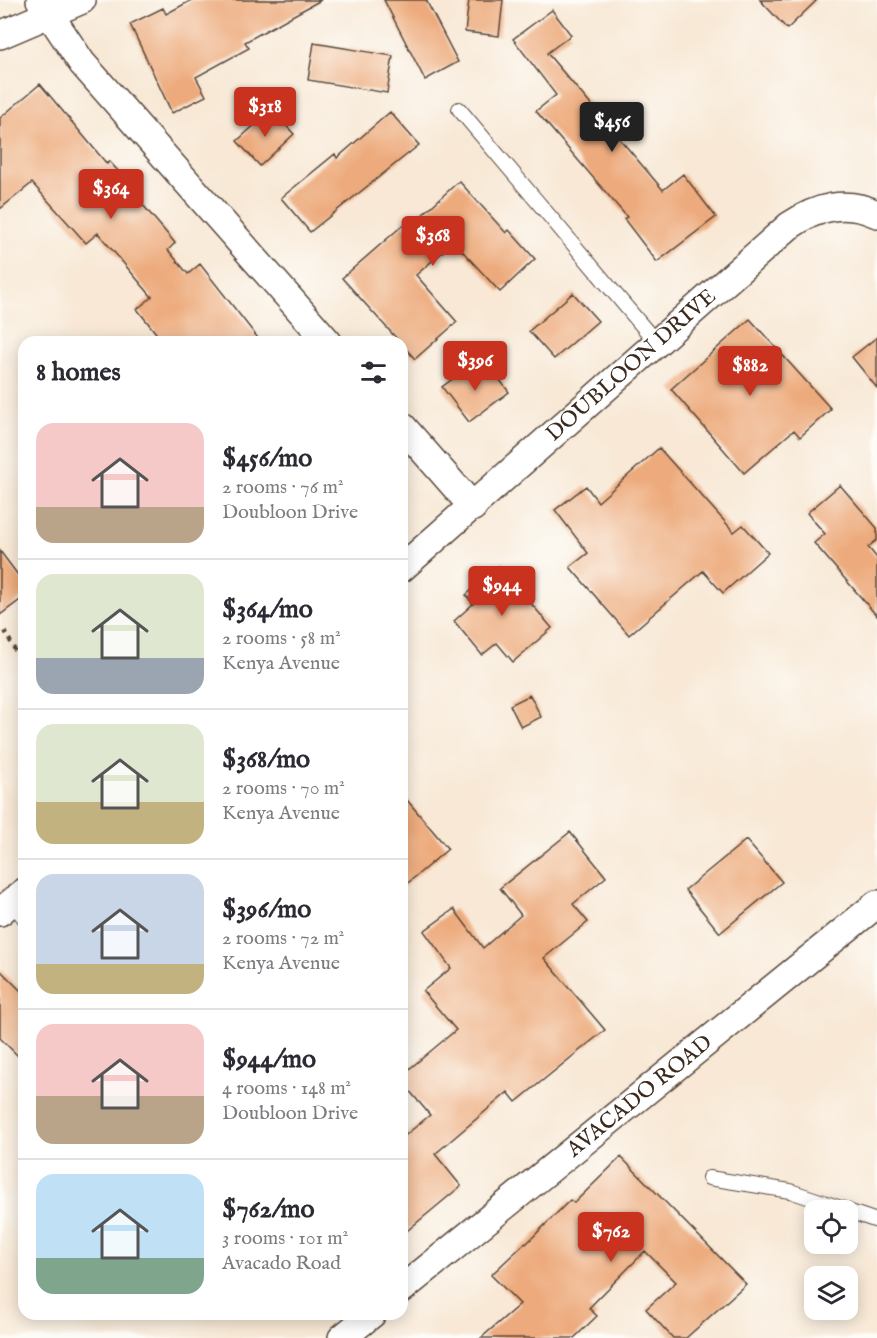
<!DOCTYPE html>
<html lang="en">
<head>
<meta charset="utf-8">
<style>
  :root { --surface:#fff; --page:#f2f2f3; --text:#2b2b33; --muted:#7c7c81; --line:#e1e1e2; --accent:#c8321e }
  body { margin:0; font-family:"IM FELL English",serif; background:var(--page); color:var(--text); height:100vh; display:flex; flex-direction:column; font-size:22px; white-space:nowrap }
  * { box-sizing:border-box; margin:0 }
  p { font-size:20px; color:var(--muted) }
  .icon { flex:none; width:33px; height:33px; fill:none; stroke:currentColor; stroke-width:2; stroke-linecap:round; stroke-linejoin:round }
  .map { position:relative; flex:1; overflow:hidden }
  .panel { position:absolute; left:18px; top:336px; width:390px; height:984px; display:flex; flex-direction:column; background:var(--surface); border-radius:18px; box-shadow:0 3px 15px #0003 }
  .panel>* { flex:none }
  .fabs { position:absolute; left:804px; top:1200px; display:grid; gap:12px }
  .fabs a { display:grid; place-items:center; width:54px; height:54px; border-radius:12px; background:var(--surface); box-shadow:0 3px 15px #0003; font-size:30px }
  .price { position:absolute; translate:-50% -51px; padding:0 14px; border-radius:6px; background:var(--accent); color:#fff; font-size:20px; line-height:39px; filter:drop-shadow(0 2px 3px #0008) }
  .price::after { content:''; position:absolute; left:50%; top:36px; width:18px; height:14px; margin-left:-9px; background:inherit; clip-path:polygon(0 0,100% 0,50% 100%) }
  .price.current { background:#222; color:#fff }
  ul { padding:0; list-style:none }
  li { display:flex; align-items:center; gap:18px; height:150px; padding:0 18px }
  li+li { border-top:2px solid var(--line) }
  li span { display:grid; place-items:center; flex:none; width:168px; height:120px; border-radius:18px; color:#555 }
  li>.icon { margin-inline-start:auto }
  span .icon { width:72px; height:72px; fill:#fffc; stroke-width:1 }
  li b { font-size:26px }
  h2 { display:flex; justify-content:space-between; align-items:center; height:72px; padding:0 18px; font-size:26px }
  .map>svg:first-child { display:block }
  .building { fill:#edaa7b }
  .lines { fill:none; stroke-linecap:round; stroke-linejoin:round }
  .lane-casing { stroke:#574639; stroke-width:16 }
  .street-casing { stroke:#574639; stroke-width:30 }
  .path { stroke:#574639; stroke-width:4; stroke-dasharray:4.5 4.5; stroke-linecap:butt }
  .lane { stroke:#fff; stroke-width:14 }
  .street { stroke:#fff; stroke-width:27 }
  .labels { text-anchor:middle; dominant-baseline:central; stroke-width:6; stroke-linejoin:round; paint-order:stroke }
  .street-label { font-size:22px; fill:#3b2a1e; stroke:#fdfcf7 }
</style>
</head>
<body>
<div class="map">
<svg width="877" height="1338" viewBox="0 0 877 1338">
  <rect width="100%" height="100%" fill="#fdfcf7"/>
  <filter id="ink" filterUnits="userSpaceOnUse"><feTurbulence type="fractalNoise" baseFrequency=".0167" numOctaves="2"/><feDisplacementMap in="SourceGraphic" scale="12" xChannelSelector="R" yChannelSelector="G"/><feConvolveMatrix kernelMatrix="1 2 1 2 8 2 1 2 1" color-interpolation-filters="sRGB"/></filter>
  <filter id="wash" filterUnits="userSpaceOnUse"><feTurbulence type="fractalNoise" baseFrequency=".008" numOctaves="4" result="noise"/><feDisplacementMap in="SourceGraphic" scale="24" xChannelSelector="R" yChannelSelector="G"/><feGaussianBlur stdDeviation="1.35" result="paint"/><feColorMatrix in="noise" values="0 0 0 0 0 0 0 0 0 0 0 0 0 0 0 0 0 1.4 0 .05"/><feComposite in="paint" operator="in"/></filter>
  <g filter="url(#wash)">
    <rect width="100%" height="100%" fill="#f8e8d5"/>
    <g id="blocks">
      <path class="building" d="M 192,0 L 321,0 L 245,42 L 249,48 L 196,77 L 206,96 L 172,113 L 130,24 L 163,8 L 166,14 Z
        M 384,0 L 426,0 L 458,62 L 425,80 Z
        M 469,0 L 503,0 L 499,36 L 465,32 Z
        M 760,0 L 817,0 L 787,29 Z
        M 552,10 L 571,35 L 547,53 L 663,190 L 683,174 L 716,217 L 657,262 L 624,219 L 627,217 L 536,111 L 556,95 L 513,39 Z
        M 314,43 L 393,56 L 387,93 L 308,80 Z
        M 40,84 L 107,164 L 109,161 L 140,195 L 137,198 L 175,243 L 168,250 L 188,274 L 200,264 L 261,342 L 163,342 L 137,309 L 152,297 L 98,233 L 86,243 L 32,183 L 0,209 L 0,118 Z
        M 271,110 L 294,134 L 260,166 L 237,141 Z
        M 390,112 L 419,145 L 310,232 L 281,198 L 335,154 L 337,158 Z
        M 459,181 L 506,233 L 509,230 L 535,259 L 500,292 L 454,242 L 416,275 L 457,322 L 415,359 L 342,278 L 403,225 L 407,229 Z
        M 573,293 L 598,321 L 554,359 L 529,331 Z
        M 750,319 L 831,409 L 800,437 L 794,430 L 744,473 L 671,389 Z
        M 877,337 L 877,388 L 852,357 Z
        M 490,367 L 509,392 L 469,422 L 442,387 L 467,368 L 475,379 Z
        M 659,448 L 734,532 L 743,525 L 768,553 L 723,593 L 703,571 L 629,635 L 570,567 L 588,553 L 555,510 L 586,486 L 598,502 Z
        M 840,485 L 877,528 L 877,540 L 868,547 L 877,558 L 877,616 L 814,543 L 825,534 L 807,513 Z
        M 0,551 L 24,583 L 24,597 L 0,615 Z
        M 499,566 L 552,628 L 513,662 L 497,643 L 482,655 L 454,621 L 473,604 L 466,595 Z
        M 530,695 L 541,717 L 521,727 L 510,705 Z
        M 402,794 L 448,849 L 402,888 Z
        M 570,832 L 606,877 L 573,904 L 588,922 L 544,958 L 605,1030 L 516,1102 L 508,1092 L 435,1154 L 461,1186 L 402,1235 L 402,1138 L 430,1115 L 402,1082 L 402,1075 L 456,1030 L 423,991 L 451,968 L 424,931 L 454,909 L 483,948 L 521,915 L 500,888 Z
        M 746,840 L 782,882 L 720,933 L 685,890 Z
        M 0,970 L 24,994 L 24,1062 L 0,1038 Z
        M 621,1157 L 746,1284 L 686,1338 L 673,1338 L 646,1309 L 676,1282 L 645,1251 L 589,1308 L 597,1316 L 574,1338 L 481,1338 L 520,1304 L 491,1275 L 525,1243 L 526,1244 L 570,1200 L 574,1203 Z"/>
    </g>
  </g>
  <g filter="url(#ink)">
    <use href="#blocks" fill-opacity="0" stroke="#574639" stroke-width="1.5"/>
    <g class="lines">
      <g class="lane-casing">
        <path id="lane" d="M 459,109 L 655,341
          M 12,902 L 24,918
          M 709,1178 L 790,1191 L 847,1210
          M 848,1211 L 877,1221"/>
      </g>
      <g class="street-casing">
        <g id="street">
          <path d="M 40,0 L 82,63 L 328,342"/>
          <path d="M 0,35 L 82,0"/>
          <path d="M 402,426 L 473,507"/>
          <path id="s1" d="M 402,568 L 789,226 C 817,207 845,199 877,214"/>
          <path d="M 0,912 L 24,892"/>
          <path id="s2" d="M 402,1289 L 877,904"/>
          <path d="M 342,1338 L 372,1314"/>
        </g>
      </g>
      <path class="path" d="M 5,631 L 24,668"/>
      <use href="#lane" class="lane"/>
      <use href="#street" class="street"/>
    </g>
  </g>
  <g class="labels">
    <g class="street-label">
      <text stroke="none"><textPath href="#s1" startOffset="306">DOUBLOON DRIVE</textPath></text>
      <text stroke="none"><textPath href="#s2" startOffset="306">AVACADO ROAD</textPath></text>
    </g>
  </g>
</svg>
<div class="fabs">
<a><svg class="icon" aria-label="locate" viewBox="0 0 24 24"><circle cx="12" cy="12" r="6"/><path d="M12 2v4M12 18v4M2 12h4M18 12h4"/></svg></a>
<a><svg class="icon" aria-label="layers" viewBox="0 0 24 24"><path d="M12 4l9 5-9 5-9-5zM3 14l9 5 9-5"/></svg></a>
</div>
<b class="price" style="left:265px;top:138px">$318</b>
<b class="price current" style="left:612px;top:153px">$456</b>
<b class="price" style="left:111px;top:220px">$364</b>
<b class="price" style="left:433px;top:267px">$368</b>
<b class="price" style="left:475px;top:392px">$396</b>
<b class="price" style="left:750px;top:397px">$882</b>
<b class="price" style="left:502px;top:617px">$944</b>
<b class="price" style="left:611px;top:1263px">$762</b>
<section class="panel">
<h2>8 homes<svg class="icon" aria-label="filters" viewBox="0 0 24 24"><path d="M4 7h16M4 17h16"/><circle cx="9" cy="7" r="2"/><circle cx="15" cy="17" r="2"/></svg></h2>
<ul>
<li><span style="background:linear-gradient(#f6c9c9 70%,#b9a48a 0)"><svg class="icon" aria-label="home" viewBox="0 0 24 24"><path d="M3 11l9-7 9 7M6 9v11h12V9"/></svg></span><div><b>$456/mo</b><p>2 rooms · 76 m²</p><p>Doubloon Drive</p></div></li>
<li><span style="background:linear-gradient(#dfe7d0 70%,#9aa5b1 0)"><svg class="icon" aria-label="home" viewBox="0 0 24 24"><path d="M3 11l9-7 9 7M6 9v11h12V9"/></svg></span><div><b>$364/mo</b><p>2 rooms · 58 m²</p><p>Kenya Avenue</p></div></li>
<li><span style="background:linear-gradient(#dfe7d0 65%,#c2b280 0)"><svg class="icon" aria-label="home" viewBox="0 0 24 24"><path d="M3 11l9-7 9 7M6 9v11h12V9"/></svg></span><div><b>$368/mo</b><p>2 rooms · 70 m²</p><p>Kenya Avenue</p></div></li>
<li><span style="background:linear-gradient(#c9d6e8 75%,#c2b280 0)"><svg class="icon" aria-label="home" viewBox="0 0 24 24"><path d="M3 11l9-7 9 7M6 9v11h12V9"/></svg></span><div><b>$396/mo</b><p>2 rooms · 72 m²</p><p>Kenya Avenue</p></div></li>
<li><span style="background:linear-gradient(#f6c9c9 60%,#b9a48a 0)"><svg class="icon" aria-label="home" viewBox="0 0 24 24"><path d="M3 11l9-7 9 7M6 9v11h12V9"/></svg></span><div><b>$944/mo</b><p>4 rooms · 148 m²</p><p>Doubloon Drive</p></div></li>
<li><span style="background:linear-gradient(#bfe0f5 70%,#7fa58c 0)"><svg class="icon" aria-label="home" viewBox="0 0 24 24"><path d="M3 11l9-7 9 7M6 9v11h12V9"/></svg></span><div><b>$762/mo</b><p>3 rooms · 101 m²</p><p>Avacado Road</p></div></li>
</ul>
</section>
</div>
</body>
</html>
